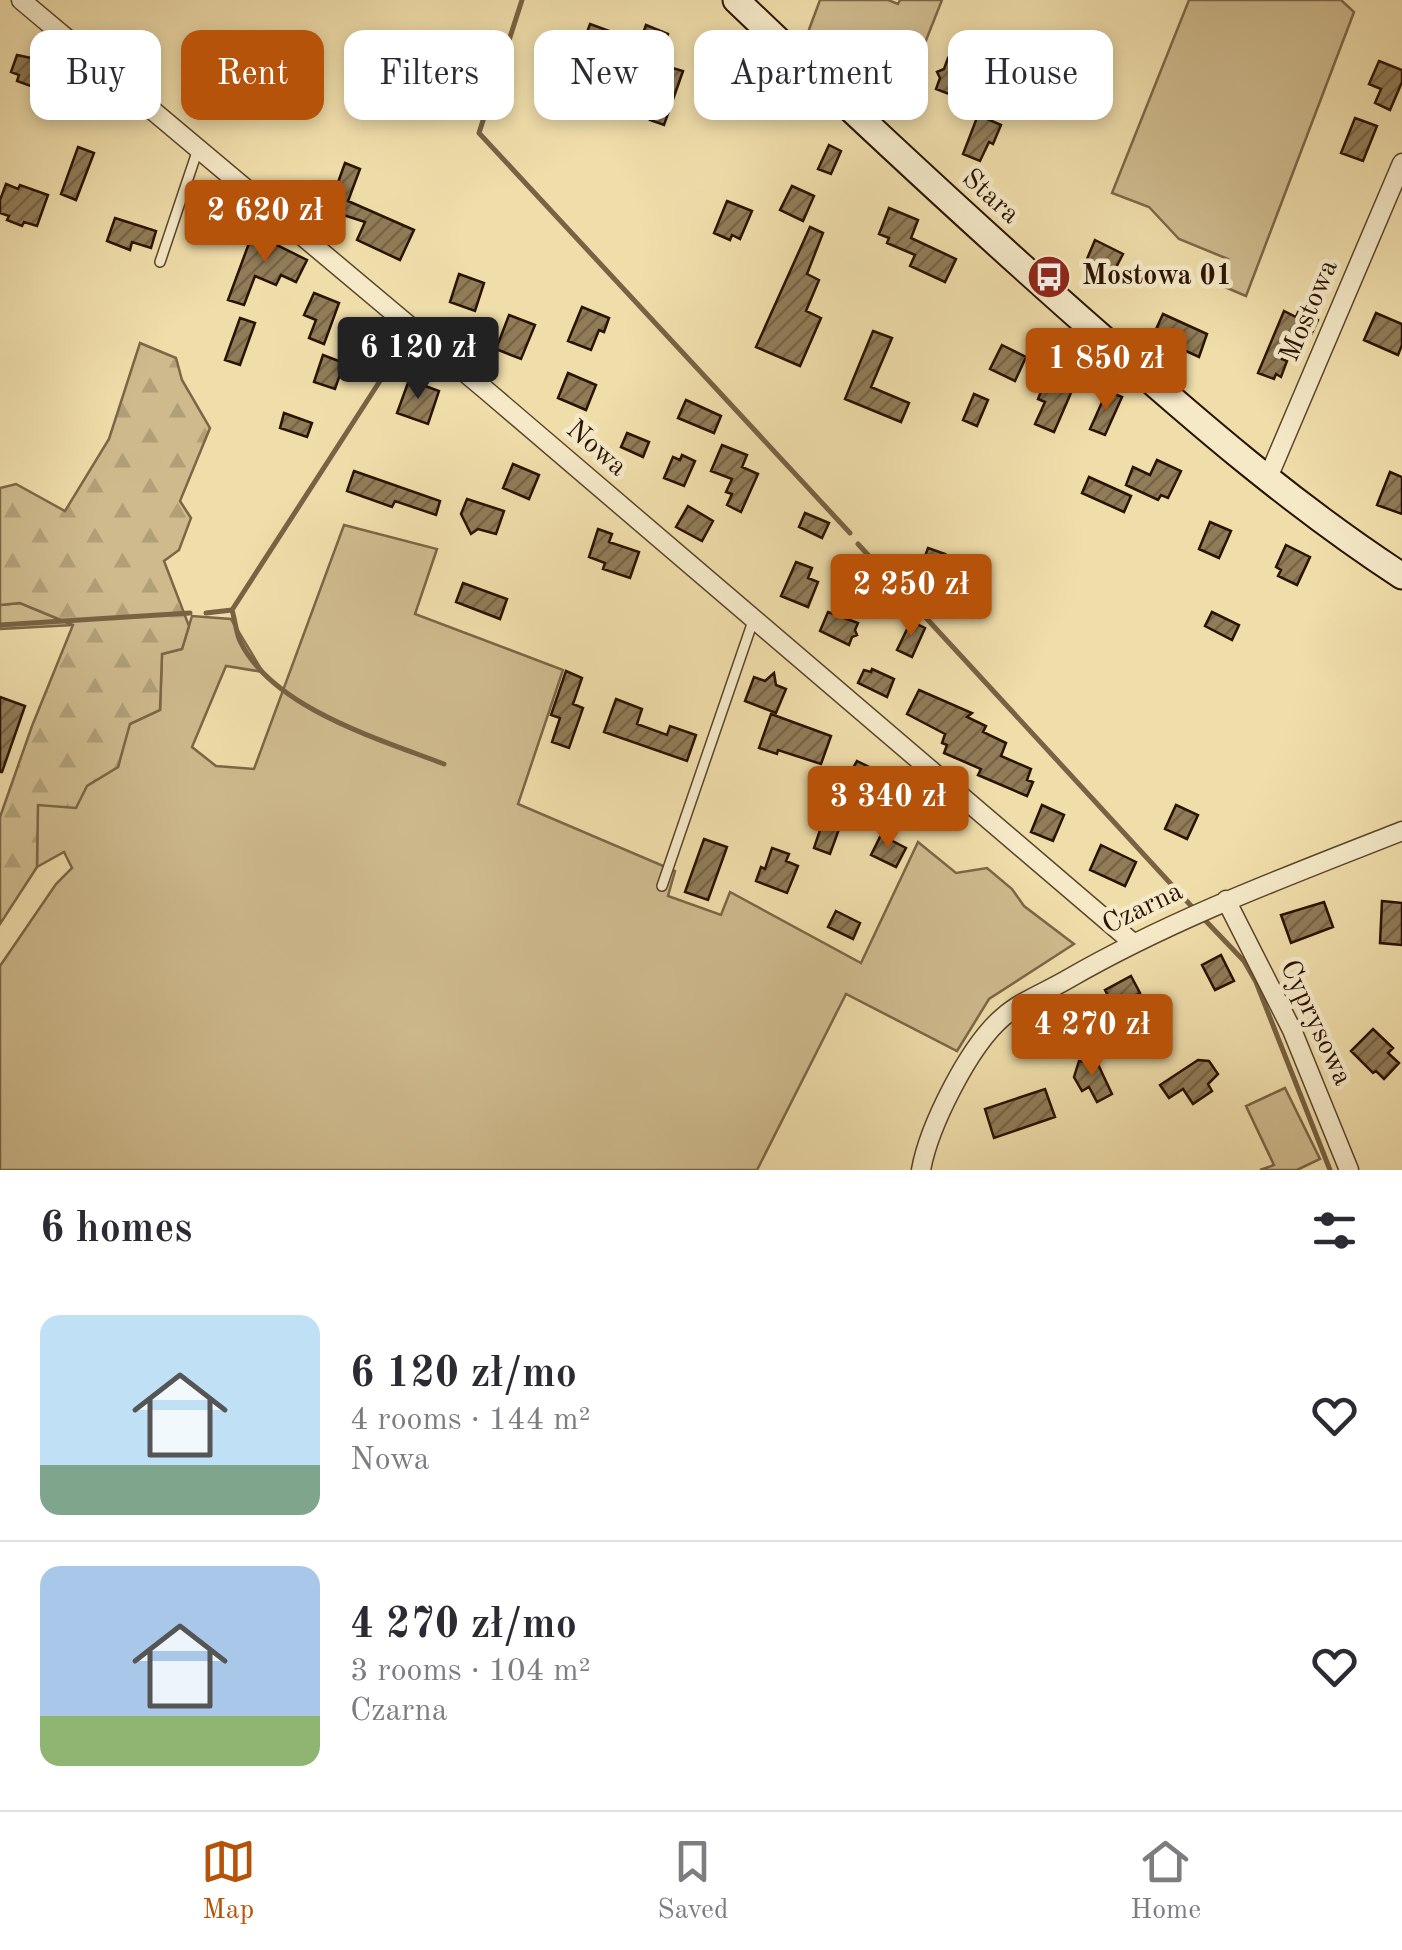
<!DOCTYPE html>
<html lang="en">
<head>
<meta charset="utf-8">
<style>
  :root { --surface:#fff; --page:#f7f7f7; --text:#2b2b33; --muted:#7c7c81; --line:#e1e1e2; --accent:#b45309 }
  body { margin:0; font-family:"Old Standard TT",serif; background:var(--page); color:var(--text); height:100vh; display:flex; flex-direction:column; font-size:38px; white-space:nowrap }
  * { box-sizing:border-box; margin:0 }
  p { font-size:32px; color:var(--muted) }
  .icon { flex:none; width:55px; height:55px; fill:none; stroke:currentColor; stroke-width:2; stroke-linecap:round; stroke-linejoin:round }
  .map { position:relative; height:1170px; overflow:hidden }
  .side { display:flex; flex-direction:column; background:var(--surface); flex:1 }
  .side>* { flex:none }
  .top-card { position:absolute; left:30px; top:30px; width:1342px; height:90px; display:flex; gap:20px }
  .price { position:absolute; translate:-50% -85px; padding:0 22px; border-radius:10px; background:var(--accent); color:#fff; font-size:32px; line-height:65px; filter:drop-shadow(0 2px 5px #0008) }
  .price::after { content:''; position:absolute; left:50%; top:60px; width:30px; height:22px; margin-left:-15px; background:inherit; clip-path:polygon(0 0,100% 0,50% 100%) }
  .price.current { background:#222; color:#fff }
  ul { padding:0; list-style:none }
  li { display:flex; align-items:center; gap:30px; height:250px; padding:0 40px }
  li+li { border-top:2px solid var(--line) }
  li span { display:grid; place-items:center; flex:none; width:280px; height:200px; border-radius:20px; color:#555 }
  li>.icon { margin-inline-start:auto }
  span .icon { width:120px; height:120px; fill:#fffc; stroke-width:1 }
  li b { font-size:42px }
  h2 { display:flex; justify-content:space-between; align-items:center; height:120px; padding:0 40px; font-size:42px }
  .chip { padding:0 35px; border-radius:20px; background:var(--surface); box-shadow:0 5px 15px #0003; font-size:35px; line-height:90px }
  .chip.current { background:var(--accent); color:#fff }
  .dock { display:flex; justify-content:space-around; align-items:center; height:140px; border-top:2px solid var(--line); background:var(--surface); font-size:28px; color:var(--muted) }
  .dock a { display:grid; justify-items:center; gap:5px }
  .dock .current { color:var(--accent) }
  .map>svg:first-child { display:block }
  .green { fill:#ceba8d; stroke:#7c6646; stroke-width:2.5 }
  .forest { fill:url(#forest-firs); stroke:#7c6646; stroke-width:2.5 }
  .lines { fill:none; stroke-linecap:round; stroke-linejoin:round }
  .stream { stroke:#786243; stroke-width:5 }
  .building { fill:url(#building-hatch); stroke:#2a1200; stroke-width:2.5 }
  .lane-casing { stroke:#5b452a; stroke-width:12 }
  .street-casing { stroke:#5b452a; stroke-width:21 }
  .secondary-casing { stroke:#2a1200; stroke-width:29 }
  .lane { stroke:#f5e9c8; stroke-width:9 }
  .street { stroke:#f5e9c8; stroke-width:18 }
  .secondary { stroke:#f5e9c8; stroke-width:25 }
  .labels { text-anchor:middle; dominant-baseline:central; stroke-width:9; stroke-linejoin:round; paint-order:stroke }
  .street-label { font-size:28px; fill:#2a1200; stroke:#f5e9c8 }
  .poi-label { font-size:28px; font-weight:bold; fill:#2a1200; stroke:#f5e9c8; text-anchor:start }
</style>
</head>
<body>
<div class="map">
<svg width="1402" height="1170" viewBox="0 0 1402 1170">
  <defs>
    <pattern id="forest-firs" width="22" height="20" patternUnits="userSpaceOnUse" patternTransform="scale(2.5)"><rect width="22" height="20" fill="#ceba8d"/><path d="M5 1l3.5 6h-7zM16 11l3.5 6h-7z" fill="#b19f78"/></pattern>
    <pattern id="building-hatch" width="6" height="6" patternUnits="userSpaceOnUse" patternTransform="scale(2.5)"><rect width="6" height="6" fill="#907c58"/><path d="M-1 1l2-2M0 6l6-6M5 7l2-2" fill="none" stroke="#766446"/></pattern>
  </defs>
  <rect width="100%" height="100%" fill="#efddaa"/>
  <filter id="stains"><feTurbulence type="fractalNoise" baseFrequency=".002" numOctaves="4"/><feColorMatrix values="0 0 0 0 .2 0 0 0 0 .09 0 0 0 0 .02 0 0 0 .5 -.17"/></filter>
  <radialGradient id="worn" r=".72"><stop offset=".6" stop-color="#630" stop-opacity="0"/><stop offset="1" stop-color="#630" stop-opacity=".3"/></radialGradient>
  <path class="green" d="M 820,0 L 888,0 L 898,4 L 900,0 L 942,0 L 898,111 L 801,51 Z
    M 1189,0 L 1341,0 L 1354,12 L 1246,296 L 1220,285 L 1228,259 L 1179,239 L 1149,207 L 1112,193 Z
    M 344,525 L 437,549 L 415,614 L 563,670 L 518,804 L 675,871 L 668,896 L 721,915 L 730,892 L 861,963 L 918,842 L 956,873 L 987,868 L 1012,889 L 1024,906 L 1074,944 L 989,999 L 957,1051 L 846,994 L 757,1170 L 0,1170 L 0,966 L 56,884 L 72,868 L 64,852 L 37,867 L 37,805 L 86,786 L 118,767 L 129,724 L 160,710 L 162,654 L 182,649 L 192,616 L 231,619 L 263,672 L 226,666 L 192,747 L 216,766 L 254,769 Z
    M 20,603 L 73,625 L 0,629 L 0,605 Z
    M 1285,1088 L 1320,1159 L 1297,1170 L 1260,1170 L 1274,1165 L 1246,1106 Z"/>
  <path class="forest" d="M 140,343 L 176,358 L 182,380 L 210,428 L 180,501 L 191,518 L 179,550 L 164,561 L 189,626 L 182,649 L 162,654 L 160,710 L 130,724 L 118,767 L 87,786 L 76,808 L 38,805 L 37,867 L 0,924 L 0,817 L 32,726 L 73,625 L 20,603 L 0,605 L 0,488 L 16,484 L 65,511 L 109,439 Z"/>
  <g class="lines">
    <path class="stream" d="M 522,0 L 479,133 L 850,533
      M 858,544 L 1194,909
      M 232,610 C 235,620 236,632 240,641 C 272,708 379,739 444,764
      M 206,613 L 232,610 L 389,367
      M 0,625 L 190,613
      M 1202,917 L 1244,961 L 1256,982 L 1330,1170"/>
  </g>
  <path class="building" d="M 590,24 L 612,32 L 599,68 L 577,60 Z
    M 646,25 L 668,34 L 660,59 L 637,50 Z
    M 195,44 L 222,53 L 212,81 L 185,72 Z
    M 17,55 L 45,61 L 36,88 L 17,81 L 19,75 L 11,72 Z
    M 948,58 L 974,69 L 962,99 L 936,89 L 940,78 L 937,72 L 944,69 Z
    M 1379,61 L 1402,70 L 1402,82 L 1390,110 L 1375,103 L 1381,89 L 1369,84 Z
    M 724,63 L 750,76 L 737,100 L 732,97 L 728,105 L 716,99 L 720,91 L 711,86 Z
    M 669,67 L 683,71 L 664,125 L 650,120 Z
    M 233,78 L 257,87 L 248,114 L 224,104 Z
    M 978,115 L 1001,125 L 993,144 L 989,142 L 980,161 L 963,154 Z
    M 1355,118 L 1377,126 L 1363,161 L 1341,153 Z
    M 829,145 L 841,151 L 831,174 L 818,169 Z
    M 78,147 L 94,153 L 76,200 L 61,194 Z
    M 345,163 L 360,169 L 348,201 L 414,230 L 400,260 L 357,240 L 365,222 L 328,210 Z
    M 6,184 L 18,189 L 20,185 L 48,195 L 37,226 L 24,222 L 22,226 L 7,220 L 9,216 L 0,213 L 0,200 Z
    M 792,186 L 814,196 L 803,221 L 780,210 Z
    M 206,199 L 233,208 L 222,240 L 200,232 L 202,226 L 197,224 Z
    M 727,201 L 752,211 L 740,239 L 732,235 L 730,240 L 714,233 Z
    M 889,208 L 918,220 L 911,238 L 956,259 L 945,282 L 910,266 L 915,255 L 887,243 L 889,238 L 879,234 Z
    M 115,218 L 156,231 L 151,248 L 132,242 L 130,250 L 107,241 Z
    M 255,227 L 269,233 L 267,240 L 307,260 L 296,282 L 281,275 L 276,285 L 255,276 L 244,305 L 228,300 Z
    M 810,227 L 823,233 L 807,274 L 819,280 L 806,311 L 821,318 L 800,366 L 756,347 Z
    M 1095,240 L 1123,254 L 1110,279 L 1084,266 Z
    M 459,274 L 484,283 L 475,311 L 450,302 Z
    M 314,293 L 339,303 L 324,344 L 309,338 L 316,320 L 304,315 Z
    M 582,307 L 609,318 L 604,332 L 599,330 L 591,350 L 568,341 Z
    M 1299,310 L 1318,320 L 1311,335 L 1295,327 L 1282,359 L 1287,361 L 1281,377 L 1276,374 L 1274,379 L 1258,373 L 1284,311 L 1296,317 Z
    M 1376,313 L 1402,324 L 1402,345 L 1398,355 L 1364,340 Z
    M 1163,314 L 1207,334 L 1199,357 L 1153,336 Z
    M 509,315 L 535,325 L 521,359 L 496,349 Z
    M 240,318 L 255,323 L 240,365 L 225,360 Z
    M 365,327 L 391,338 L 381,360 L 374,357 L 371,363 L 352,356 Z
    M 873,331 L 892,338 L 871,387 L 909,403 L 901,422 L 845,399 Z
    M 1002,345 L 1026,357 L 1015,381 L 990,369 Z
    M 323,355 L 344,363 L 335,389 L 314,382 Z
    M 1051,368 L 1077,379 L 1054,432 L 1035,424 L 1045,402 L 1038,399 Z
    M 568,373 L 596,385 L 586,410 L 558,398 Z
    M 409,380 L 439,391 L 428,424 L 397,413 Z
    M 1107,391 L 1122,397 L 1105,435 L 1090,429 Z
    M 974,394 L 988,400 L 977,426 L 963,420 Z
    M 686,400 L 721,416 L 714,433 L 678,418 Z
    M 284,413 L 312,423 L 307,437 L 280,428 Z
    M 627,433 L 649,442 L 643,457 L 621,447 Z
    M 722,445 L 747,455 L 742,467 L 758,474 L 741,512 L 727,505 L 732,494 L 726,492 L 732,479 L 711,471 Z
    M 682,455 L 695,461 L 684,486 L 664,478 L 673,457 L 680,460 Z
    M 1157,460 L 1181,471 L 1168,498 L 1161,495 L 1158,500 L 1126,485 L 1133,467 L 1150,475 Z
    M 513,464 L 539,475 L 529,499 L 503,488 Z
    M 354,471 L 440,501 L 436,515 L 395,501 L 392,507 L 347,491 Z
    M 1390,472 L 1402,477 L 1402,514 L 1377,505 Z
    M 1089,477 L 1131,496 L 1124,512 L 1082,493 Z
    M 467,499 L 504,511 L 496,534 L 478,529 L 471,534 L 461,514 Z
    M 688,506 L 713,521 L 702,541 L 676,527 Z
    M 805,513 L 829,523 L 822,538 L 799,527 Z
    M 1210,522 L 1231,531 L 1219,558 L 1199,549 Z
    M 598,529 L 612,534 L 609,542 L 639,552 L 630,578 L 603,569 L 605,563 L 589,557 Z
    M 1286,545 L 1310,557 L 1297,585 L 1278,576 L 1281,570 L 1276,567 Z
    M 928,548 L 945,554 L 942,560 L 950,563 L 941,587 L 917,578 Z
    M 796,562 L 812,568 L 808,578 L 818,582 L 808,607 L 781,596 Z
    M 463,583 L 507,599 L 500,619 L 456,602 Z
    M 828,612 L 858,623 L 855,630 L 857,635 L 852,637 L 849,645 L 820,631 Z
    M 1212,612 L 1239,625 L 1232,640 L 1205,626 Z
    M 911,621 L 925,628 L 912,657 L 897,650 Z
    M 872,669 L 894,679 L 887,697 L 858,683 L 864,670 L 871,672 Z
    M 566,671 L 582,678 L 573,704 L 583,708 L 569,748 L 552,742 L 560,718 L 551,715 Z
    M 774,673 L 776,685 L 786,689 L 776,713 L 745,701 L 754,677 L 765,681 Z
    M 919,690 L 972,713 L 967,717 L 986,726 L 983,732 L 1006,743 L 1001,756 L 1031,769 L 1027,780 L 1033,782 L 1027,796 L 978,775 L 981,769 L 944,753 L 947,745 L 942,743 L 945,734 L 907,714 Z
    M 0,697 L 25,706 L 2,772 L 0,772 Z
    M 616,699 L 642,709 L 637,724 L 667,735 L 670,726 L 696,735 L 687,761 L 604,732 Z
    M 771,714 L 831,736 L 821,764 L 778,750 L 777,754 L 759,748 Z
    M 857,761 L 875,770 L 869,788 L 856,812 L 847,807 L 830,854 L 814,848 L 824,818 Z
    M 1042,805 L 1064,815 L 1053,841 L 1031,832 Z
    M 1176,805 L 1198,815 L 1187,839 L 1165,829 Z
    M 881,835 L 906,848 L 896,867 L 871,855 Z
    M 704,839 L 727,847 L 708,900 L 685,892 Z
    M 1101,845 L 1136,862 L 1125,886 L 1090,870 Z
    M 772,848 L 789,854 L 786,861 L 798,866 L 787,893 L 756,881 L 761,867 L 765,869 Z
    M 1382,901 L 1402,903 L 1402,945 L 1380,943 Z
    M 1324,902 L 1333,927 L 1291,943 L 1281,915 Z
    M 836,911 L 860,923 L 853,939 L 828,927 Z
    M 1221,955 L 1234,981 L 1215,990 L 1202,965 Z
    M 1131,976 L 1140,993 L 1115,1008 L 1105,990 Z
    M 1373,1029 L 1393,1048 L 1388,1053 L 1399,1063 L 1384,1079 L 1376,1071 L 1373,1073 L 1351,1051 Z
    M 1095,1058 L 1112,1094 L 1097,1102 L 1089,1087 L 1082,1091 L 1074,1077 L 1079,1061 L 1087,1062 Z
    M 1198,1060 L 1209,1061 L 1218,1074 L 1208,1084 L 1212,1091 L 1193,1104 L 1183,1089 L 1169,1098 L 1160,1085 Z
    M 1045,1089 L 1055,1117 L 994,1138 L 985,1109 Z"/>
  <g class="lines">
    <g class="lane-casing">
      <path id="lane" d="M 160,262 L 198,149
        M 662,886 L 753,621"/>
    </g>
    <g class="street-casing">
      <path id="street" d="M 21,0 L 487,391 L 1132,942
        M 1267,480 L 1402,163
        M 1226,900 L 1292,1030 L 1349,1170
        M 921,1170 C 929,1126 969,1046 1003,1017 C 1021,1001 1048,991 1068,979 C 1174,918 1288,876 1402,831"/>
    </g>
    <g class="secondary-casing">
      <path id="secondary" d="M 736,0 C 855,114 975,226 1099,335 C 1196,421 1293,505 1402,576"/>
    </g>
    <use href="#lane" class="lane"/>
    <use href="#street" class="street"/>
    <use href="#secondary" class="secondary"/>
  </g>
  <defs>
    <g id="bus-disc" transform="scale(2.25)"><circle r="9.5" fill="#8f2418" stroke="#f5e9c8"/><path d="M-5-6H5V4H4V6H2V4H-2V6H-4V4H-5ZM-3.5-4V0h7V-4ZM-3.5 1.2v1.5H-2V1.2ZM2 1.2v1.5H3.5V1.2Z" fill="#fff"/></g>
  </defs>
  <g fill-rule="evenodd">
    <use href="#bus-disc" x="1049" y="277"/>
  </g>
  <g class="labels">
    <g class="street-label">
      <text transform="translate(990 197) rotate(42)">Stara</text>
      <text transform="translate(1310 311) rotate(-67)">Mostowa</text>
      <text transform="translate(596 449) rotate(41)">Nowa</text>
      <text transform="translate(1143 909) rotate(-26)">Czarna</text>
      <text transform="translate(1315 1023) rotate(65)">Cyprysowa</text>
    </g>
    <g class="poi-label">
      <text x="1082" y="277">Mostowa 01</text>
    </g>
  </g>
  <rect width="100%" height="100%" filter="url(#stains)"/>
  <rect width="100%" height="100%" fill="url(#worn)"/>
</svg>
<b class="price" style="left:265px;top:265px">2 620 zł</b>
<b class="price current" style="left:418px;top:402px">6 120 zł</b>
<b class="price" style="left:1106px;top:413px">1 850 zł</b>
<b class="price" style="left:911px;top:639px">2 250 zł</b>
<b class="price" style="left:888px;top:851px">3 340 zł</b>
<b class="price" style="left:1092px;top:1079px">4 270 zł</b>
<div class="top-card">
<a class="chip">Buy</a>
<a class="chip current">Rent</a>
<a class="chip">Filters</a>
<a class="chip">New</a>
<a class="chip">Apartment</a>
<a class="chip">House</a>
</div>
</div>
<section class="side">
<h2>6 homes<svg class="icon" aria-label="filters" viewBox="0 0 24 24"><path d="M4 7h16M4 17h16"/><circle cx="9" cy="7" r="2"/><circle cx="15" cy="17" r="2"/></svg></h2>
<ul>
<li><span style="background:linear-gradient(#bfe0f5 75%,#7fa58c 0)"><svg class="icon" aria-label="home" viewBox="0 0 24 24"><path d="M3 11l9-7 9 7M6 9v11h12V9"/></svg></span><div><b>6 120 zł/mo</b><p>4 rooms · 144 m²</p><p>Nowa</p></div><svg class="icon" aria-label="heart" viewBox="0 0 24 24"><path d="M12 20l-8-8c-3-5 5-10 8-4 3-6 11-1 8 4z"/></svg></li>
<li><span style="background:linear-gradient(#a9c7e8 75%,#8fb573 0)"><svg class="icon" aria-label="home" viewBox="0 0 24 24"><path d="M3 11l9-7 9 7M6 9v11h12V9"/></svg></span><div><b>4 270 zł/mo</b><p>3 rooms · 104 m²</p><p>Czarna</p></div><svg class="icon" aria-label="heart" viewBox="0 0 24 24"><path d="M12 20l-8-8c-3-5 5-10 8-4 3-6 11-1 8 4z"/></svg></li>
</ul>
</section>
<nav class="dock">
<a class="current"><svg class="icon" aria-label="map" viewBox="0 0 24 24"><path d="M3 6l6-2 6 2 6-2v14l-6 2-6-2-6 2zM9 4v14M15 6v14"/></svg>Map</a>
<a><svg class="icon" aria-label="saved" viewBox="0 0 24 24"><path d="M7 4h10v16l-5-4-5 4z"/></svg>Saved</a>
<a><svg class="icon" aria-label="home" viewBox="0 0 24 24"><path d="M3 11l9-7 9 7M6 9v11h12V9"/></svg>Home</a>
</nav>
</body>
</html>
